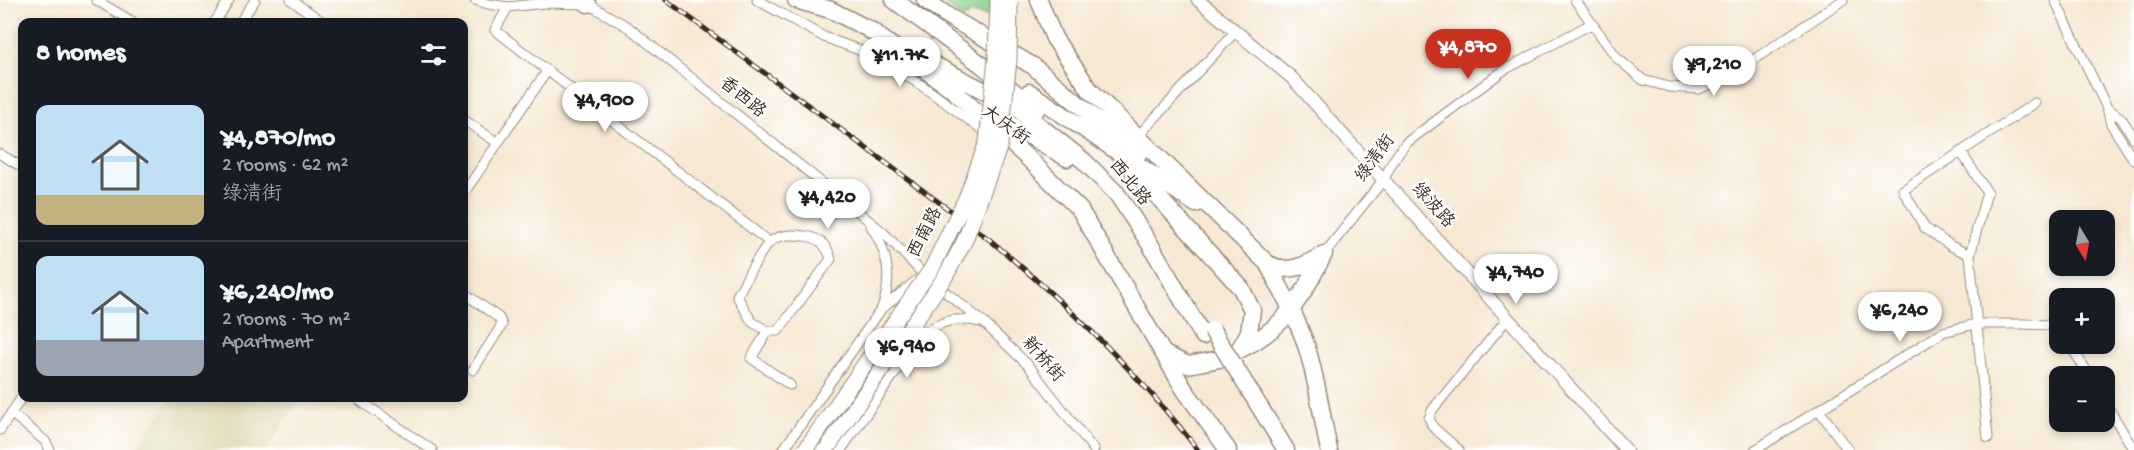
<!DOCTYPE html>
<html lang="en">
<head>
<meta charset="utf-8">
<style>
  :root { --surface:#171b24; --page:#242831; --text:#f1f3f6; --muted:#9ea1a6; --line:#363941; --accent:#c8321e }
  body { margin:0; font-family:"Gochi Hand","LXGW WenKai TC",sans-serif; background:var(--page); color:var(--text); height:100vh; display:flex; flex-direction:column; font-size:22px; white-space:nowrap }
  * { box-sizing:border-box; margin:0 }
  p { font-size:20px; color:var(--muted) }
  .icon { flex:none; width:33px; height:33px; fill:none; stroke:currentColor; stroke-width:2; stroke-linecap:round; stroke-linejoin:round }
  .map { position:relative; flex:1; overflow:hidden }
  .panel { position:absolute; left:18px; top:18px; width:450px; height:384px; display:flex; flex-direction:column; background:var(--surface); border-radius:12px; box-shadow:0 3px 9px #0003 }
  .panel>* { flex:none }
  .needle { width:39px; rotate:170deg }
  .fabs { position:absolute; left:2049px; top:210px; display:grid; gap:12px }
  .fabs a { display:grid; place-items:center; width:66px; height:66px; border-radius:12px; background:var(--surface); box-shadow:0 3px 9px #0003; font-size:30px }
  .price { position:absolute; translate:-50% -51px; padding:0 14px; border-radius:21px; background:#fff; color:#222; font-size:20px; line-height:39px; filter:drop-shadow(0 2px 3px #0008) }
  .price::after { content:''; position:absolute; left:50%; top:36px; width:18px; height:14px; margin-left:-9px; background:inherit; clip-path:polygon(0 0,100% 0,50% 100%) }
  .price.on { background:var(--accent); color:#fff }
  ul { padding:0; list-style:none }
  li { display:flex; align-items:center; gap:18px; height:150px; padding:0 18px }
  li+li { border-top:2px solid var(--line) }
  li span { display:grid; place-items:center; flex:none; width:168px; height:120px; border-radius:12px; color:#555 }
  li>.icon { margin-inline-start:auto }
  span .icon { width:72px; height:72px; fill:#fffc; stroke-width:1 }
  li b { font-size:26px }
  h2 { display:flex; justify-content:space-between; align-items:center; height:72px; padding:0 18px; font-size:26px }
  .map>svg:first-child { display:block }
  .built { fill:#e3dbba }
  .green { fill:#86d18e; stroke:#607e56; stroke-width:1.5 }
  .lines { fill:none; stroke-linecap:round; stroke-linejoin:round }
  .minor-casing { stroke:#988978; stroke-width:11 }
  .tertiary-casing { stroke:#988978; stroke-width:14 }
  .trunk-casing { stroke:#988978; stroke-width:19 }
  .minor { stroke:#fff; stroke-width:9 }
  .tertiary { stroke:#fff; stroke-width:12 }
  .trunk { stroke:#fff; stroke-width:16 }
  .rail-casing { stroke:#3b2a1e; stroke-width:5 }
  .rail { stroke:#fff; stroke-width:3; stroke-dasharray:9; stroke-linecap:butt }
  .primary-bridge-casing { stroke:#988978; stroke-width:17; stroke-linecap:butt }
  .trunk-bridge-casing { stroke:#988978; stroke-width:19; stroke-linecap:butt }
  .primary-bridge { stroke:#fff; stroke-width:15 }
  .trunk-bridge { stroke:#fff; stroke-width:16 }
  .labels { text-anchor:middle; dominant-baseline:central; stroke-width:4.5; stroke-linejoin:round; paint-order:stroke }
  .street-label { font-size:18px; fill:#3b2a1e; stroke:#fff }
</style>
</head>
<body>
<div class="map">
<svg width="2134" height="450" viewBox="0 0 2134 450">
  <rect width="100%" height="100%" fill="#fff"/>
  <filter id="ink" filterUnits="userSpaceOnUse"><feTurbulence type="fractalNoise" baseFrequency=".0167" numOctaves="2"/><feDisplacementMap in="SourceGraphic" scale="12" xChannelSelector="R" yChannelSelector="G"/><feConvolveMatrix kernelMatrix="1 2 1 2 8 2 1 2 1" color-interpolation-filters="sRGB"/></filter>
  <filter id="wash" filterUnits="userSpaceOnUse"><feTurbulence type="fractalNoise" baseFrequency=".008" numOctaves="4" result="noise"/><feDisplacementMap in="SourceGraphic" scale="24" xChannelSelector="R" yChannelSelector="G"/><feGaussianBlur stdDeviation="1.35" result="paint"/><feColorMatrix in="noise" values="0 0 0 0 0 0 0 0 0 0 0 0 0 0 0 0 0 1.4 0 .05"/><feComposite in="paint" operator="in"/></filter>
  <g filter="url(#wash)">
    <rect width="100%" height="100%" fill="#f6e8d3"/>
    <path class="built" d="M 171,398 L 300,398 L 266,450 L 135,450 Z"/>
    <path class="green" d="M 940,0 L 991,0 L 992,17 L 972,13 L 963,18 Z"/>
  </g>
  <g filter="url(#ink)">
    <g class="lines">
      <g class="minor-casing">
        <path id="minor" d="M 96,0 L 133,22
          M 291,0 L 323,22
          M 475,0 L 488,4 L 508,7 L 545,3 L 588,4 L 628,27 L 883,232 L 923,274 L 983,322 L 1028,365 L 1094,450
          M 757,0 L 824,37 L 875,56 L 921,85 L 990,135
          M 1575,0 L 1617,58 L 1643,80 L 1669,87 L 1699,89 L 1731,75 L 1843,0
          M 2055,0 L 2107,108 L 2111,124 L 2134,160
          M 508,7 L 495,30 L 769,242
          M 215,22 L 229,0
          M 240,22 L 255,0
          M 2107,108 L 2121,118 L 2134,138
          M 464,120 L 498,143
          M 1138,136 L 1235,32
          M 1961,152 L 1987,192 L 1970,255 L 1988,438
          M 0,154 L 22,167
          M 464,193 L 547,71
          M 1324,254 L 1384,179 L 1393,161 L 1406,143 L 1504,70 L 1591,24
          M 1970,255 L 1951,246 L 1925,228 L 1903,190 L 2035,103
          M 464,293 L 499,318 L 502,325 L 473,370
          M 884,307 L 922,276
          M 768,331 L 752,322 L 737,296 C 744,284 760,251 769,243 C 779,233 797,234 810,237 C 822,240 828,248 831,259 L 778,331 L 768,331 L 751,358 L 790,385
          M 2069,344 L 2090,376
          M 356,398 L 432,450
          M 2104,401 L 2134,450
          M 1819,410 L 1848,450
          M 11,413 L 45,441 L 50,450
          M 0,430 L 22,397
          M 783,450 L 882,308 C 893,278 888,252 871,226
          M 841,450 L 921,336 C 940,320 957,317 981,322
          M 1459,450 L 1433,427 L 1429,418 L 1433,409 L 1508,318
          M 1755,450 L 1943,332 L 1976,324 L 2024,324 L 2050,325 L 2060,334"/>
      </g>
      <g class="tertiary-casing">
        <path id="tertiary" d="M 1198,0 L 1292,78 L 1626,450"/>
      </g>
      <g class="trunk-casing">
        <path id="trunk" d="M 584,0 L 588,4
          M 796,0 L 831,10 L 876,33
          M 894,0 L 982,65 L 1036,110
          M 925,0 L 951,18 L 1033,66 L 1138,154
          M 1039,0 L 1054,38 L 1090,90 L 1267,263 C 1287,275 1306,266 1324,254
          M 867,28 L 952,89 L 1032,162 L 1080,210 L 1184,389 L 1228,450
          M 927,61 L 1017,108 L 1084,161 L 1117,194 L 1150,244 L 1203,336
          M 1029,92 L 1196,204
          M 991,113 L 1067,158
          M 1129,165 L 1241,288 L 1252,310 L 1249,332 L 1239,350 L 1225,358 L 1188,365 L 1164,354
          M 1267,263 C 1281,289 1295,314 1305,342 C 1317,377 1321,414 1329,450
          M 1239,350 C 1286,328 1301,298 1324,254
          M 1264,414 L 1286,450"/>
      </g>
      <use href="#minor" class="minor"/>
      <use href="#tertiary" class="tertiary"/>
      <use href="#trunk" class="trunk"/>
      <g class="rail-casing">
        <path id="rail" d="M 666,0 L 990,240 C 1066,304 1137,371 1198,450"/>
      </g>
      <use href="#rail" class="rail"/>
      <g class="primary-bridge-casing">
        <path id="primary-bridge" d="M 805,450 L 932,268 L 967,196 L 987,142 L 996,59 L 998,1
          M 826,450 L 945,277 L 965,240 L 1000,145 L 1009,60 L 1010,2"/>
      </g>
      <g class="trunk-bridge-casing">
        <path id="trunk-bridge" d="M 1212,330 L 1264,414"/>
      </g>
      <use href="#primary-bridge" class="primary-bridge"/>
      <use href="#trunk-bridge" class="trunk-bridge"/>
    </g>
  </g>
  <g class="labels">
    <g class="street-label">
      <text transform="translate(742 98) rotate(39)">香西路</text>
      <text transform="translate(1005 126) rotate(36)">大庆街</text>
      <text transform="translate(1376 159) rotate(-54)">绿清街</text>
      <text transform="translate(1129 183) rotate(51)">西北路</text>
      <text transform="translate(1432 206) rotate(48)">绿波路</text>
      <text transform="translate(926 233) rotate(-63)">西南路</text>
      <text transform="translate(1042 360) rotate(49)">新桥街</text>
    </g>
  </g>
</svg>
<div class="fabs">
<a><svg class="needle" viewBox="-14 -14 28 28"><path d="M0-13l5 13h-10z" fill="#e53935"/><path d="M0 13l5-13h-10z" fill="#9ea1a6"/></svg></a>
<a>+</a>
<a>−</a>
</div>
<b class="price on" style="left:1468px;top:80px">¥4,870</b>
<b class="price" style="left:900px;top:88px">¥11.7K</b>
<b class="price" style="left:1714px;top:97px">¥9,210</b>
<b class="price" style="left:605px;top:133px">¥4,900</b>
<b class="price" style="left:828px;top:230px">¥4,420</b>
<b class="price" style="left:1516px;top:305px">¥4,740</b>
<b class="price" style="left:1900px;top:343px">¥6,240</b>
<b class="price" style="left:907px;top:379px">¥6,940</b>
<section class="panel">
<h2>8 homes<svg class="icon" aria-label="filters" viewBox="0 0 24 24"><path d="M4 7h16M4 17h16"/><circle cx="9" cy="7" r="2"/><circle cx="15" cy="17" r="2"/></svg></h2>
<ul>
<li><span style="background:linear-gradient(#bfe0f5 75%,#c2b280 0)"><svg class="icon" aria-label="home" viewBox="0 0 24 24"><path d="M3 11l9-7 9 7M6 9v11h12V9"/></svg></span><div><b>¥4,870/mo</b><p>2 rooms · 62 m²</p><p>绿清街</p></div></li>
<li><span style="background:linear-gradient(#bfe0f5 70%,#9aa5b1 0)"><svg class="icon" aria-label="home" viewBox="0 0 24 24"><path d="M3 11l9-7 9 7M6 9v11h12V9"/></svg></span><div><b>¥6,240/mo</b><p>2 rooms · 70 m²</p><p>Apartment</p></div></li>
</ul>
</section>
</div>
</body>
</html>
